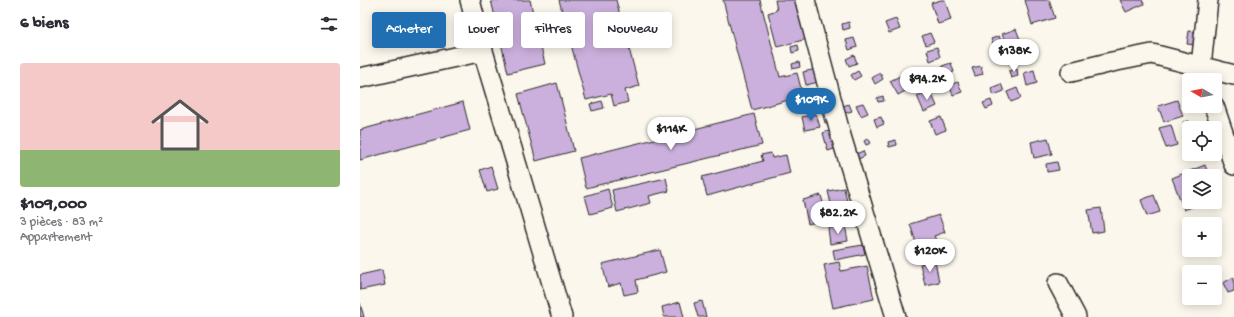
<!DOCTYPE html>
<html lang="fr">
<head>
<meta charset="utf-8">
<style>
  :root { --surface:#fff; --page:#f2f2f3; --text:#2b2b33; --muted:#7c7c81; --accent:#1f6fb2 }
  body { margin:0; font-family:"Gochi Hand",sans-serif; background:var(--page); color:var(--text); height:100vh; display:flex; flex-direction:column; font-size:15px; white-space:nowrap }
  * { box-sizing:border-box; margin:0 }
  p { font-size:13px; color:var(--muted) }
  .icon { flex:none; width:22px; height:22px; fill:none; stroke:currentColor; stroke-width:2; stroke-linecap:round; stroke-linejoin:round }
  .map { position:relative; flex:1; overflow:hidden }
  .side { display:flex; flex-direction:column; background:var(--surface); width:360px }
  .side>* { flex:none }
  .top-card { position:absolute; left:12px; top:12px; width:380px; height:36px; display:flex; gap:8px }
  .needle { width:26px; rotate:279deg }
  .controls { position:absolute; left:822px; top:73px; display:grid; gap:8px }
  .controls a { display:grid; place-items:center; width:40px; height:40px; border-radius:4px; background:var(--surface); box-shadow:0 2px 10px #0003; font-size:20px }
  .price { position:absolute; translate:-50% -34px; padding:0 9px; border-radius:14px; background:#fff; color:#222; font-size:13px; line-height:26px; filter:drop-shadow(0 1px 2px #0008) }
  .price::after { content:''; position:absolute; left:50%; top:24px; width:12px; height:9px; margin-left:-6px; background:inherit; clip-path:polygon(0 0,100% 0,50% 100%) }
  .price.on { background:var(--accent); color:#fff }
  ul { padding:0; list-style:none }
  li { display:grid; align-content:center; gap:8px; height:212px; padding:0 20px }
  li span { display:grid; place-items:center; height:124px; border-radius:4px; color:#555 }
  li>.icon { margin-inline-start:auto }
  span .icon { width:72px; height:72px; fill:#fffc; stroke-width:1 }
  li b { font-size:17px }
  h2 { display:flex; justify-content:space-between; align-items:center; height:48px; padding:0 20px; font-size:17px }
  .pill { padding:0 14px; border-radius:4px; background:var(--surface); box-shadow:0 2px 10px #0003; font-size:14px; line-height:36px }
  .pill.on { background:var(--accent); color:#fff }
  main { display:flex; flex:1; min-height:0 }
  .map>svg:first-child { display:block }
  .building { fill:#cbb0dd; stroke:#2b2b2b }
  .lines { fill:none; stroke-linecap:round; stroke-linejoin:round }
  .minor-casing { stroke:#2b2b2b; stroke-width:22 }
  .minor { stroke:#fbf7ec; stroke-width:19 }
</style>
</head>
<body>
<main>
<section class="side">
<h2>6 biens<svg class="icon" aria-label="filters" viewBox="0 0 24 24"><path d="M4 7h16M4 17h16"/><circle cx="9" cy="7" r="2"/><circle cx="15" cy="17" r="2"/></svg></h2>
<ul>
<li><span style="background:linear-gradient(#f6c9c9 70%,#8fb573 0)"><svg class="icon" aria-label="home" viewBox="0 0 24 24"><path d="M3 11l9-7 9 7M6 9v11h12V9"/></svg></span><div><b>$109,000</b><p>3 pièces · 83 m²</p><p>Appartement</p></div></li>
</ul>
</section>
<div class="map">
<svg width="874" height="317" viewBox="0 0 874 317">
  <rect width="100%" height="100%" fill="#fbf7ec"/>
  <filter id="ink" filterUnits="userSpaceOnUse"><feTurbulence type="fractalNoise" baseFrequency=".025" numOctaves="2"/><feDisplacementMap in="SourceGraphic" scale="8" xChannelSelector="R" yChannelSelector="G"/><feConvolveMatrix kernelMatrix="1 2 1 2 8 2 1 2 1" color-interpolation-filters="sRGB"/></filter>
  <g filter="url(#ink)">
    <path class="building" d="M 131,0 L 170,0 L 185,64 L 148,73 Z
      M 199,0 L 256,0 L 279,86 L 265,90 L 268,102 L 254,106 L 251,94 L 226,100 Z
      M 363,0 L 400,0 L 420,77 L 437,73 L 443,96 L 392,110 Z
      M 415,0 L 436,0 L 447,39 L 417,47 L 408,13 L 417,10 Z
      M 581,0 L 585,0 L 591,20 L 578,24 L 571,3 Z
      M 665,0 L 689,0 L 695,18 L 672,25 Z
      M 760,0 L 782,0 L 784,4 L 766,12 Z
      M 536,19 L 540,29 L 529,33 L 525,23 Z
      M 489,22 L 490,28 L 483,30 L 482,24 Z
      M 656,29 L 663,47 L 649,53 L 642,34 Z
      M 829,31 L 837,32 L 835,45 L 827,44 Z
      M 570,33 L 574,42 L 566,45 L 562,36 Z
      M 639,36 L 643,46 L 635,49 L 631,39 Z
      M 494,38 L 497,47 L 489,50 L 486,40 Z
      M 438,45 L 439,51 L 432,53 L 431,47 Z
      M 577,47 L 580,57 L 570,61 L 567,50 Z
      M 494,55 L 497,63 L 489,66 L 486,59 Z
      M 439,62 L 440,67 L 433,69 L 432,64 Z
      M 591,63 L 594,72 L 586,75 L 582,66 Z
      M 621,66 L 623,74 L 615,76 L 612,68 Z
      M 456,69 L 459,82 L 446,85 L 443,72 Z
      M 657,69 L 658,76 L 651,78 L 649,71 Z
      M 674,70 L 677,83 L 667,86 L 664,73 Z
      M 498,71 L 501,76 L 494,80 L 491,75 Z
      M 520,73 L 523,79 L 515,84 L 512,78 Z
      M 544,74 L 551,88 L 538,95 L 530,81 Z
      M 568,75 L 571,81 L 564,84 L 561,78 Z
      M 598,82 L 602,92 L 593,95 L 589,85 Z
      M 197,83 L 214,151 L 176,161 L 158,94 Z
      M 641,84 L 644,91 L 634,95 L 631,88 Z
      M 657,88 L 661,98 L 651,102 L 647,92 Z
      M 570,90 L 577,106 L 564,112 L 557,96 Z
      M 523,96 L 524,101 L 518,102 L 517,98 Z
      M 631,100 L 633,106 L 626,109 L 623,103 Z
      M 817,100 L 823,116 L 804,122 L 798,106 Z
      M 242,101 L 244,108 L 232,111 L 230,104 Z
      M 103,102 L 110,130 L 0,160 L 0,130 Z
      M 466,103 L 471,121 L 465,123 L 460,104 Z
      M 503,103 L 508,113 L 501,116 L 496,105 Z
      M 489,104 L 492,111 L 482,114 L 480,107 Z
      M 394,114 L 402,145 L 226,188 L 219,158 Z
      M 456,114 L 460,127 L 445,130 L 442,117 Z
      M 521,117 L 524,124 L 517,127 L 514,119 Z
      M 581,117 L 586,130 L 575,134 L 570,121 Z
      M 829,121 L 831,128 L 826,132 L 823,122 Z
      M 811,125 L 817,145 L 806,148 L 799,128 Z
      M 475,129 L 480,147 L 468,151 L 463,133 Z
      M 508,138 L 511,143 L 506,145 L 504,141 Z
      M 688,138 L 692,154 L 674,158 L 671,142 Z
      M 536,140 L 537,145 L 529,147 L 528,142 Z
      M 503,151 L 505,156 L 498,159 L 496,154 Z
      M 411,153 L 412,158 L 426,155 L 430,173 L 347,196 L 342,177 L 403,161 L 401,155 Z
      M 697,162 L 699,170 L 687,172 L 686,164 Z
      M 845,165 L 849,176 L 829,176 L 829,202 L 845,202 L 824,210 L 812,178 Z
      M 131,166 L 138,189 L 127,192 L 120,170 Z
      M 306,178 L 309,191 L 289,196 L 291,203 L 257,212 L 252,190 Z
      M 484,188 L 490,214 L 474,217 L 468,191 Z
      M 248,189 L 253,208 L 230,214 L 225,196 Z
      M 461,195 L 467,219 L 448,224 L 443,200 Z
      M 794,195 L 800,212 L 787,216 L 781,200 Z
      M 741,208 L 744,231 L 732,233 L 728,210 Z
      M 579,215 L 585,232 L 574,236 L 576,240 L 557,246 L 550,224 Z
      M 485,225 L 488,241 L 470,244 L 468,228 Z
      M 503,245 L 505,254 L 475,260 L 473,250 Z
      M 300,250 L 306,272 L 276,280 L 278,292 L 264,295 L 261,283 L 248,287 L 242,264 Z
      M 575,261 L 579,282 L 565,285 L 560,264 Z
      M 479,262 L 481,271 L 507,266 L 514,299 L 473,308 L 464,265 Z
      M 22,270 L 25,285 L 0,290 L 0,275 Z
      M 874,277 L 874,291 L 868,293 L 863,283 Z
      M 342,301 L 346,317 L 338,317 L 334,303 Z
      M 320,302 L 324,317 L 304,317 L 302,307 Z
      M 0,303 L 4,317 L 0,317 Z"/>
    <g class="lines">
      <g class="minor-casing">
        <path id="minor" d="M 110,0 L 123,51 L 202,317
          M 445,0 L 481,136 L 536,317
          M 711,72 L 752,62 L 792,54 L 874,75
          M 0,78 L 123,51
          M 845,78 L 841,66 L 848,0
          M 854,106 L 874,165
          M 698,283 L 716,317"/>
      </g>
      <use href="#minor" class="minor"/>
    </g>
  </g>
</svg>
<div class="controls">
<a><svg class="needle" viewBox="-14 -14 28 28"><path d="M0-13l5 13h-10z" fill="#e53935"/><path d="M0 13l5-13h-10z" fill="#7c7c81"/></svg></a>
<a><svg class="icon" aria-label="locate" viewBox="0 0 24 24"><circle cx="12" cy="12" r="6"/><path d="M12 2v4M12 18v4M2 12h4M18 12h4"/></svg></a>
<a><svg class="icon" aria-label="layers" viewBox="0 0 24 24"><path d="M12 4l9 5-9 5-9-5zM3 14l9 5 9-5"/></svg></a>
<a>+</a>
<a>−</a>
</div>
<b class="price" style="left:654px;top:73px">$138K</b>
<b class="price" style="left:567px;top:101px">$94.2K</b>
<b class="price on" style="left:451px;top:122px">$109K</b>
<b class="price" style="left:311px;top:151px">$114K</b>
<b class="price" style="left:478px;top:235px">$82.2K</b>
<b class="price" style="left:570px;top:273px">$120K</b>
<div class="top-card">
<a class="pill on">Acheter</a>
<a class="pill">Louer</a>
<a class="pill">Filtres</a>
<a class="pill">Nouveau</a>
</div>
</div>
</main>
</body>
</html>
